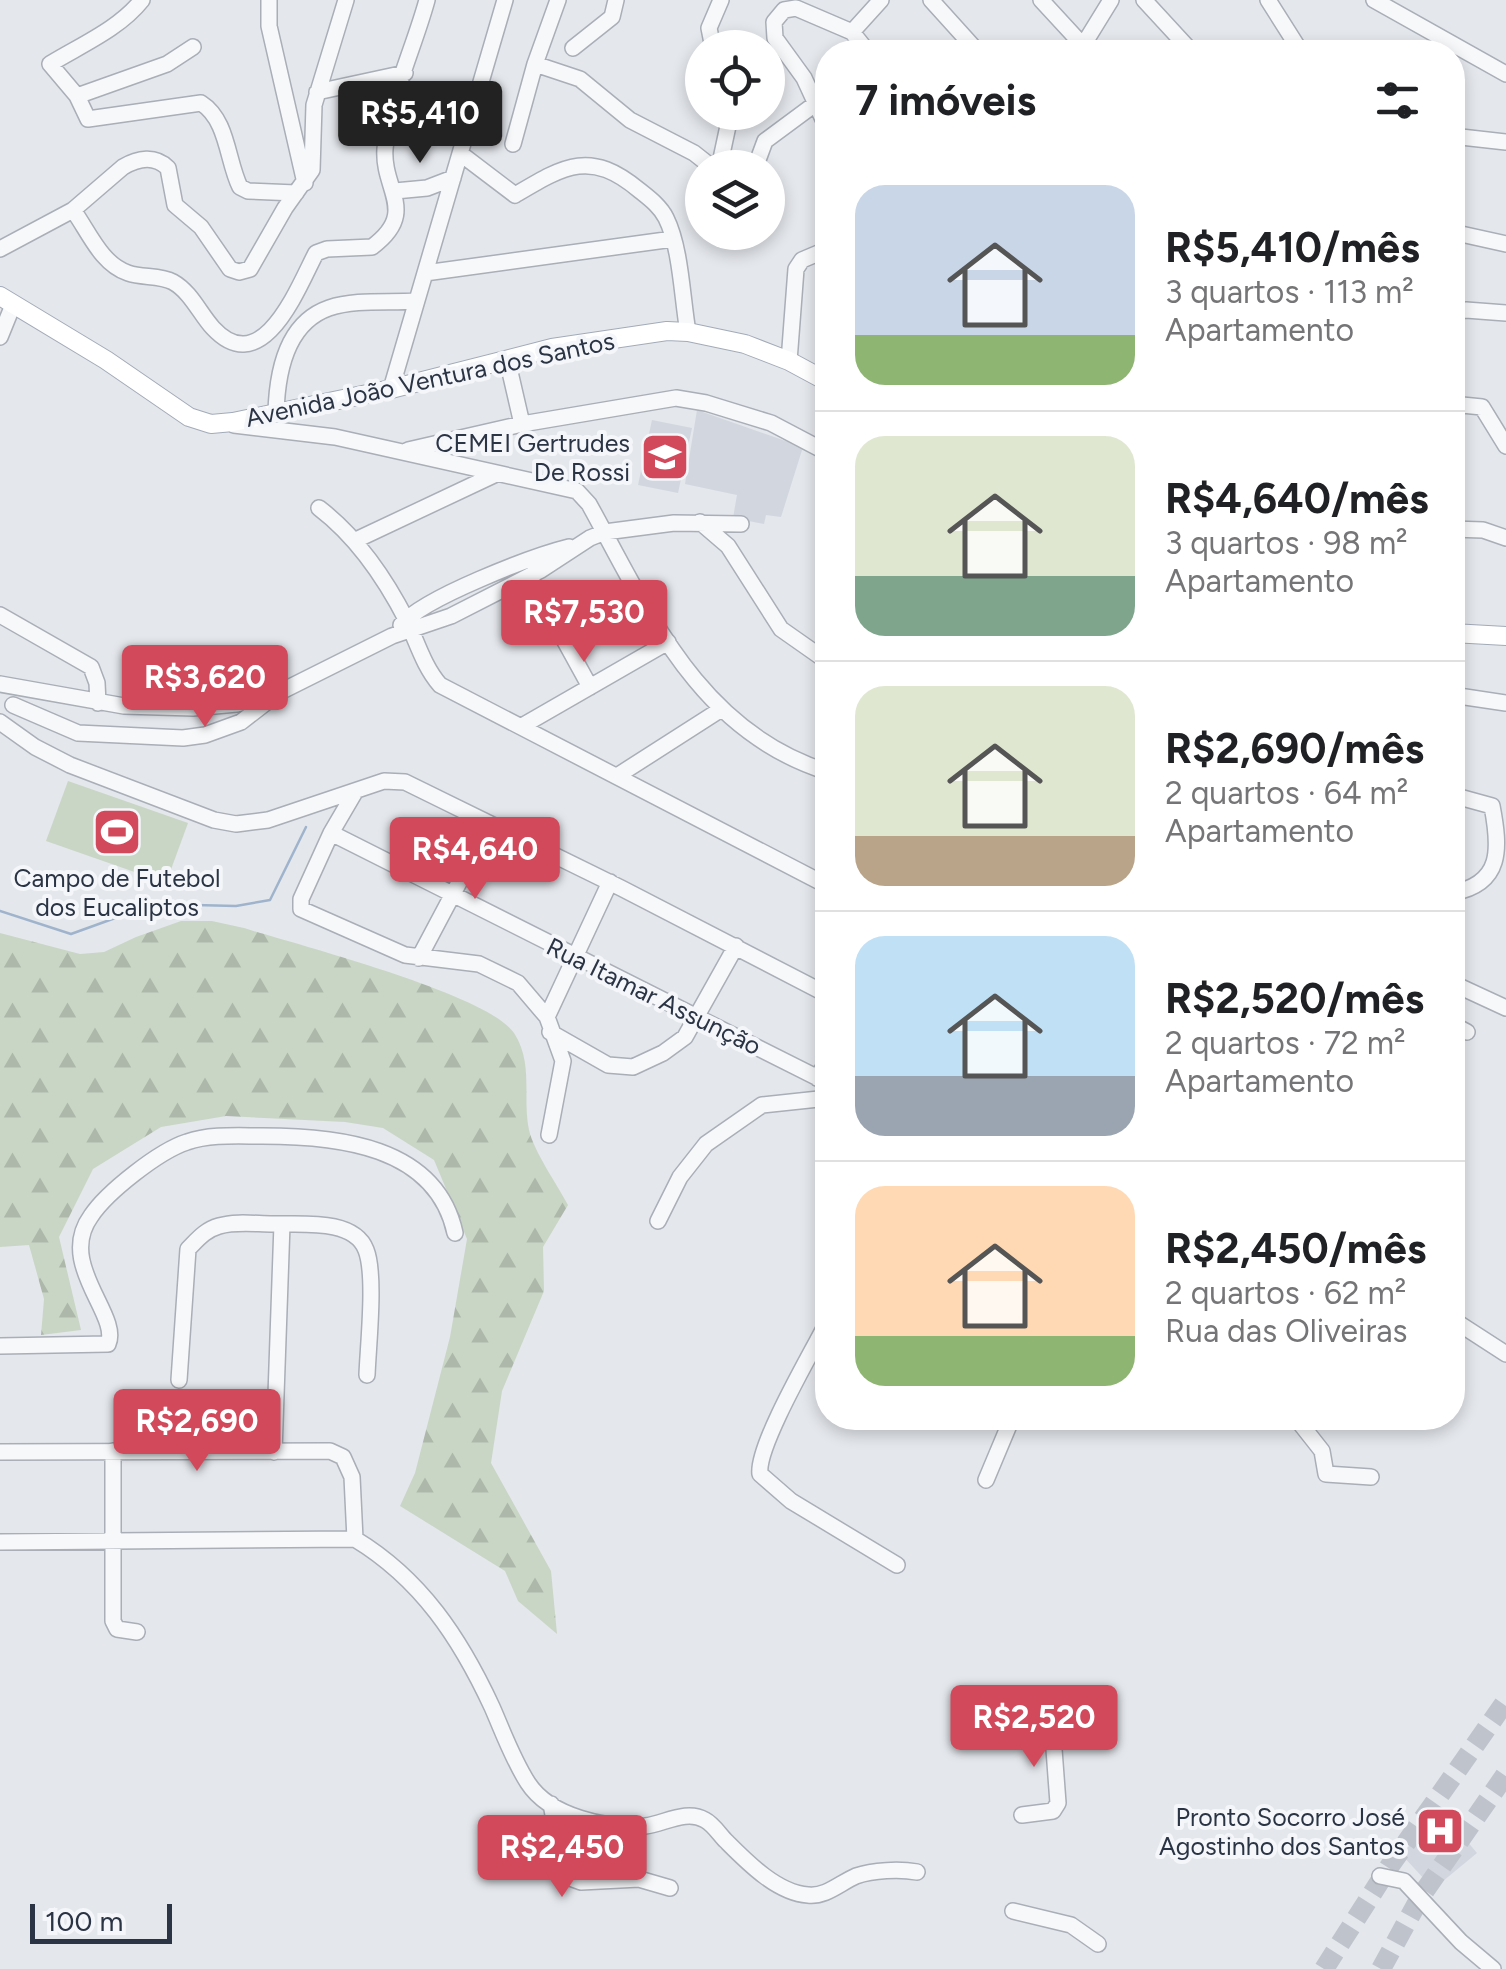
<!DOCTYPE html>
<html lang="pt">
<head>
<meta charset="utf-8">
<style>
  :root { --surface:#fff; --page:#f6f6f6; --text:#202124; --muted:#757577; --line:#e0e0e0; --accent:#d1495b }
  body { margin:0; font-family:Figtree,sans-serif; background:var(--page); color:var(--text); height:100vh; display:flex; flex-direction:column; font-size:38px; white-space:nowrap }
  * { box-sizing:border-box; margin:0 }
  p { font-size:32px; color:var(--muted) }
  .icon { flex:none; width:55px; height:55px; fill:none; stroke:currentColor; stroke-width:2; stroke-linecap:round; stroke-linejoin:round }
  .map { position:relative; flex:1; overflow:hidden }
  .details { position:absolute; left:815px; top:40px; width:650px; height:1390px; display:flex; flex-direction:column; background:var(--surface); border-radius:40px; box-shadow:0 5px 15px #0003 }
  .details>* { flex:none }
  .tools { position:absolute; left:685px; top:30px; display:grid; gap:20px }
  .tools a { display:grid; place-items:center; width:100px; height:100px; border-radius:50%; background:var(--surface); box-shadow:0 5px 15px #0003; font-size:50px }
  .scale { position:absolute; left:30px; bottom:25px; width:142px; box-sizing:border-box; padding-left:10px; border:5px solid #2b3445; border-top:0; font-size:28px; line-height:35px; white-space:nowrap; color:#2b3445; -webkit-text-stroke:8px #f4f6f9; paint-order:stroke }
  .price { position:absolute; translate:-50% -85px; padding:0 22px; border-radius:10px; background:var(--accent); color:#fff; font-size:32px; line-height:65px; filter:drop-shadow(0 2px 5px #0008) }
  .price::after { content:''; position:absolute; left:50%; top:60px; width:30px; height:22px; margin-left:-15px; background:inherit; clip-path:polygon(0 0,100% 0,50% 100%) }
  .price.on { background:#222; color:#fff }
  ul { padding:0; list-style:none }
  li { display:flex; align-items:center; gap:30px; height:250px; padding:0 40px }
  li+li { border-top:2px solid var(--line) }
  li span { display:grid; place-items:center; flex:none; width:280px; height:200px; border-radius:30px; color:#555 }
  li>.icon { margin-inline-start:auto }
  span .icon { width:120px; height:120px; fill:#fffc; stroke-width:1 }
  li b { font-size:42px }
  h2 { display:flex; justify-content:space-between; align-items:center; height:120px; padding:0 40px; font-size:42px }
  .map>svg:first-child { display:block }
  .built { fill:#d2d6de }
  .grass { fill:#c9d6c5 }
  .forest { fill:url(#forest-firs) }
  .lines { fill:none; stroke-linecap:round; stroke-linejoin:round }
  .stream { stroke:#9fb4cc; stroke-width:2.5 }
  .highway-tunnel { stroke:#bfc3cb; stroke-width:20; stroke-dasharray:20 10; stroke-linecap:butt }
  .minor-casing { stroke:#a9aeb7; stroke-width:18 }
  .major-casing { stroke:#a3abb8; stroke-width:20 }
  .minor { stroke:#f7f8fa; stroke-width:15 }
  .major { stroke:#fff; stroke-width:18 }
  .labels { text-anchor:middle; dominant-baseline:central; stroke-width:8; stroke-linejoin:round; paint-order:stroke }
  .street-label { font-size:25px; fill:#2b3445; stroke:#f4f6f9 }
  .poi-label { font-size:25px; fill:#2b3445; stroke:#f4f6f9; text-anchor:end }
</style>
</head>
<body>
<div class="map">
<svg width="1506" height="1969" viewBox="0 0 1506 1969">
  <defs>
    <pattern id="forest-firs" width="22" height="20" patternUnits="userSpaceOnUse" patternTransform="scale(2.5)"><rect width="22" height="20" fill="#c9d6c5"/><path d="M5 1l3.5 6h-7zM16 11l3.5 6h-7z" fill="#adb8ab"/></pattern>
  </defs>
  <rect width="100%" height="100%" fill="#e4e7ec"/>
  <path class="built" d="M 697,410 L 803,447 L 781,517 L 766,515 L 764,524 L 733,518 L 737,495 L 685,484 Z
    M 652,420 L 692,428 L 678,493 L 638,485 Z
    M 1439,1808 L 1477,1853 L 1437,1886 L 1426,1881 L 1402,1855 Z"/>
  <path class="grass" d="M 68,781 L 188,823 L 166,883 L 46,841 Z"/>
  <path class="forest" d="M 181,921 L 212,921 L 244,928 C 297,945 488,994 514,1033 C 534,1064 522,1097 529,1130 C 534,1152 557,1184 568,1205 L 543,1247 L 544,1291 L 502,1391 L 491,1463 L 551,1571 L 557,1634 L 518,1601 L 505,1571 L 400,1506 L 415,1473 L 450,1337 L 467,1239 L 434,1160 L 383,1128 L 345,1122 L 226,1116 L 161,1127 L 93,1169 L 59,1237 L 81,1330 L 41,1335 L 44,1299 L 29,1245 L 0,1247 L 0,933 L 80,954 L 104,952 L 136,937 Z"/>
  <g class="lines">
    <path class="stream" d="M 0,911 L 71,934 L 154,904 L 236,906 L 270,900 L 306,827"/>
    <path class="highway-tunnel" d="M 1324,1969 L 1389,1867 L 1506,1701
      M 1381,1969 L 1421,1896 L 1506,1774"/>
    <g class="minor-casing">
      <path id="minor" d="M 142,0 C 119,29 81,45 50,64 L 77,96 L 88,119 L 201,103 C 228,120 227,161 240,187 L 248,191 L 296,193
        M 269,0 L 269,26 L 305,183
        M 931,0 L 978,52
        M 1041,0 L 1089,52
        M 1144,0 L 1192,52
        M 1268,0 L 1301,52
        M 1374,0 L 1506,74
        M 852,32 L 868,52
        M 573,48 L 612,17 L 616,0
        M 713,48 L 709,28 L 721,0
        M 1079,52 L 1111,0
        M 535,64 L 580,79 L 630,120 L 694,153 L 713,168
        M 317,92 L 405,73
        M 77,96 L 167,64 L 193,47
        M 828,130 L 804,78 L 775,38 L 774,22 L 784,10 L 796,8 L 852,32 L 881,0
        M 1452,136 L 1506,142
        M 513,144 L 535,64 L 558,0
        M 461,154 L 515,195 C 564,166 590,149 639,190 C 649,198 660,206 666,218 C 681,248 682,298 688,332
        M 719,168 L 731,112
        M 755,168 L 765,141 L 815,104
        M 395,191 L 427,188 L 453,178
        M 73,210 C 89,232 101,264 128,273 C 142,278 160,275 173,282 C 191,292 200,314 213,328 C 263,382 299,285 316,253 L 327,249 L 372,247 C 419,212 382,190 385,149 C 389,99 414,48 427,0
        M 1452,232 L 1506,244
        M 0,249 L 73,210 L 123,167 C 138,158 155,155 168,168 L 175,205 L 201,227 L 230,269 L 239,272 L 250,269 L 285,208 L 312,170 L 314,105 L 346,0
        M 425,273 L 673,239
        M 1452,313 L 1466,310 L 1506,313
        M 0,337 L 13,305
        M 507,359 L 522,424
        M 789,361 L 796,269 L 802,260 L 828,249
        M 391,389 L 505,0
        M 276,413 C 277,374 286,323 329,308 C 356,299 388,303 416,301
        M 1452,415 L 1462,405 L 1482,407 L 1506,446
        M 234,425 L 335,437 L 577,491 L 589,504 C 649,613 699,732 828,772
        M 408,450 L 522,424 L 676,398 L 706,403 L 771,423 L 828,453
        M 319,508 C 357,537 385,578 407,621 C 417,642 424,667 440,685 L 828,886
        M 700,522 L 728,546 L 781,629 L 828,662
        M 1452,529 L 1483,530 L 1506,538
        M 356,540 L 496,474
        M 529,576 L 590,687
        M 0,615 L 91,667 L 97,683 L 98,703
        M 401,625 C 423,598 533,556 569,547
        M 0,684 L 124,706 L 193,708 L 237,704 L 278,693 L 392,636 L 451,616 L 541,570 L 590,538 L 605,532 L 674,523 L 741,524
        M 1452,695 L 1506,703
        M 13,705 L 78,733 L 183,738 L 205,735 L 241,722 L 272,698
        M 0,722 L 35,747 L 70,765 L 214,820 L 236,824 L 268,820 L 384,781 L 405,782 L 621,888 L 828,995
        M 522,726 L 668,642
        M 826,772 L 828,839
        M 617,776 L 720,710
        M 355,792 L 331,833 L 301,899 L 301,909 L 405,955 L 479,964 L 518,983 L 547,1017 L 563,1061 L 549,1135
        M 1452,795 L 1492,806 C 1500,848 1503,884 1452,893
        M 331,833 L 828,1083
        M 419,958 L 490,824
        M 1452,983 L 1506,1008
        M 547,1017 L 610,882
        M 1452,1024 L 1467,1032
        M 550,1032 L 608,1065 L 633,1067 L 663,1053 L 685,1037 L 736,946
        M 817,1078 L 828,1060
        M 658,1221 L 680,1177 L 706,1144 L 762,1105 L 828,1098
        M 1452,1319 L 1506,1354
        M 828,1321 C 813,1350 756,1447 760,1474 L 791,1501 L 897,1565
        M 0,1346 L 108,1344 C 121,1315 56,1264 91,1216 C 107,1192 159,1151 187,1142 C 210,1134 238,1136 262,1136 C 336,1136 436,1145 455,1233
        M 179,1380 L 188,1249 C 198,1239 205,1230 219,1226 C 236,1221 256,1224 273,1224 C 300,1225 354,1218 366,1250 C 376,1275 368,1346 367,1375
        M 1296,1418 L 1322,1451 L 1326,1474 L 1371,1477
        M 113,1451 L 113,1621 L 117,1629 L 137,1632
        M 0,1452 L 330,1451 L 343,1457 L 352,1477 L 355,1539
        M 274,1452 L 282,1224
        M 986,1480 L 1012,1418
        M 0,1542 L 355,1539 C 421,1579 460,1638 492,1707 C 503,1732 513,1760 528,1783 C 550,1817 607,1829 645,1826 C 664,1824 686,1809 705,1820 C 713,1824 720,1835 726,1841 C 747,1862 777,1893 808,1895 C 826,1897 840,1883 856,1876 C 873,1870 900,1869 917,1872
        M 551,1804 L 563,1869 L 570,1878 L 581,1882 L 639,1879 L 670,1888
        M 1022,1815 L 1053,1811 L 1058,1803 L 1053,1736 L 1037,1721
        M 1380,1876 L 1404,1881 L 1461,1942 L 1493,1969
        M 1013,1911 L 1071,1925 L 1098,1944"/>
    </g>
    <g class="major-casing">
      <path id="major" d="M 0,296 L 106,360 L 189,417 L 211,424 L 233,422 L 391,389 L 552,348 L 667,331 L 688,332 L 745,344 L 789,361 L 828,382
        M 1452,633 L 1506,636"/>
    </g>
    <use href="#minor" class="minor"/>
    <use href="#major" class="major"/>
  </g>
  <defs>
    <g id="school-square" transform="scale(2.5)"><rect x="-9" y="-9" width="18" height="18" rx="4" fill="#d1495b" stroke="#f4f6f9"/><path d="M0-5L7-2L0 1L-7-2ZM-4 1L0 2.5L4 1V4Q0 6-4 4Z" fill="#fff"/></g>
    <g id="stadium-square" transform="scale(2.5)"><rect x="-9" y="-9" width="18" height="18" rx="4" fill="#d1495b" stroke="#f4f6f9"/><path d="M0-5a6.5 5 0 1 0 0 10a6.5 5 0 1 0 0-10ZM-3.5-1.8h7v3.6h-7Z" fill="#fff"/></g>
    <g id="hospital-square" transform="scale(2.5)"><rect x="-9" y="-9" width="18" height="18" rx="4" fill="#d1495b" stroke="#f4f6f9"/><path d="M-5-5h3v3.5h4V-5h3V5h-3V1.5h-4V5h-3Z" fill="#fff"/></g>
  </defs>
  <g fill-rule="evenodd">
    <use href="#school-square" x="665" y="457"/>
    <use href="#stadium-square" x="117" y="832"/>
    <use href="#hospital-square" x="1440" y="1831"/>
  </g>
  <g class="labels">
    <g class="street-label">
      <text transform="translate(430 379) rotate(-12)">Avenida João Ventura dos Santos</text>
      <text transform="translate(654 996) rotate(26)">Rua Itamar Assunção</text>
    </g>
    <g class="poi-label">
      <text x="630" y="443">CEMEI Gertrudes<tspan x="630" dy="29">De Rossi</tspan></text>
      <text x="117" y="878" text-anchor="middle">Campo de Futebol<tspan x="117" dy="29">dos Eucaliptos</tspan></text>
      <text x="1405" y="1817">Pronto Socorro José<tspan x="1405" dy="29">Agostinho dos Santos</tspan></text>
    </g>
  </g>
</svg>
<div class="tools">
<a><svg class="icon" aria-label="locate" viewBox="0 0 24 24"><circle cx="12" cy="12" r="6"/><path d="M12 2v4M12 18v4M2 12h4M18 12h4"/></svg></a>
<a><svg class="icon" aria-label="layers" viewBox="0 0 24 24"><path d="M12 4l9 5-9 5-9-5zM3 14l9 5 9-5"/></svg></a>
</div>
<div class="scale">100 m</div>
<b class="price on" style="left:420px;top:166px">R$5,410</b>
<b class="price" style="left:584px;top:665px">R$7,530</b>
<b class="price" style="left:205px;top:730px">R$3,620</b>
<b class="price" style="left:475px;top:902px">R$4,640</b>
<b class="price" style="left:197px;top:1474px">R$2,690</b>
<b class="price" style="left:1034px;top:1770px">R$2,520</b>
<b class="price" style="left:562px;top:1900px">R$2,450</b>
<section class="details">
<h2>7 imóveis<svg class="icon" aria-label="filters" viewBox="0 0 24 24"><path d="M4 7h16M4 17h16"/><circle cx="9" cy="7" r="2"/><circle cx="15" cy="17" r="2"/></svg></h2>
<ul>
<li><span style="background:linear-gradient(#c9d6e8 75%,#8fb573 0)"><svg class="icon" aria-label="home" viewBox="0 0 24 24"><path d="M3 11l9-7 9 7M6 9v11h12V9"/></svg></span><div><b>R$5,410/mês</b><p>3 quartos · 113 m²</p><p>Apartamento</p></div></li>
<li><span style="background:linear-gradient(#dfe7d0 70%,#7fa58c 0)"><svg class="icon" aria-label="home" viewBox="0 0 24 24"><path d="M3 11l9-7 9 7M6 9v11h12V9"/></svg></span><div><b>R$4,640/mês</b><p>3 quartos · 98 m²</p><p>Apartamento</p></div></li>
<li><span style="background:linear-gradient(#dfe7d0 75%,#b9a48a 0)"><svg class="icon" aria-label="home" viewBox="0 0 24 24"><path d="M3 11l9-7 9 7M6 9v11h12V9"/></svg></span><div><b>R$2,690/mês</b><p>2 quartos · 64 m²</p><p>Apartamento</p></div></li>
<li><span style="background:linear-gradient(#bfe0f5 70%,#9aa5b1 0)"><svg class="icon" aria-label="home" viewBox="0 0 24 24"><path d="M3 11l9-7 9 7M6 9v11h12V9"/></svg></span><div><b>R$2,520/mês</b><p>2 quartos · 72 m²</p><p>Apartamento</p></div></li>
<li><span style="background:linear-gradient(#ffd9b3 75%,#8fb573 0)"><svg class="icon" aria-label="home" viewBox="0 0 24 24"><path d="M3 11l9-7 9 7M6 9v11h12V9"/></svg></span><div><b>R$2,450/mês</b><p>2 quartos · 62 m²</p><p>Rua das Oliveiras</p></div></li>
</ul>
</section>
</div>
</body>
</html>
